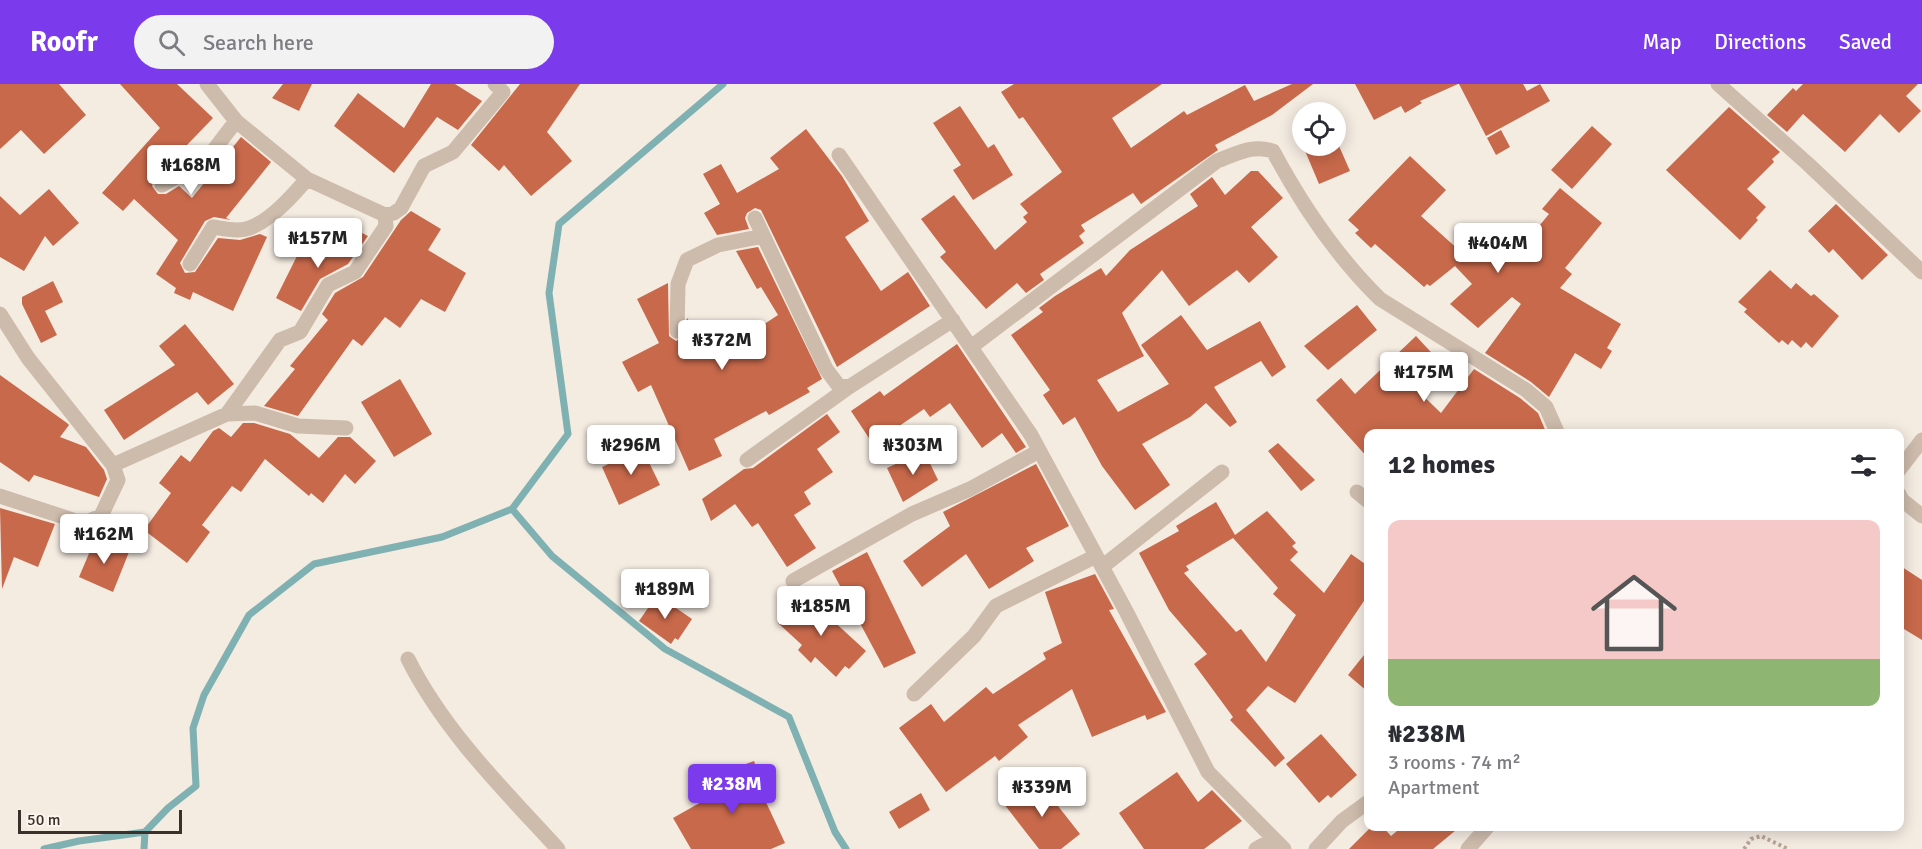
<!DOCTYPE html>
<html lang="en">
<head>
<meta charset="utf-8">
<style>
  :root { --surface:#fff; --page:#f2f2f3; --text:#2b2b33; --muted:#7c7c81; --line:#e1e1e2; --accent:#7c3aed }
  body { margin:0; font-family:Signika,sans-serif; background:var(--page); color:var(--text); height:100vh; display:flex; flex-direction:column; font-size:22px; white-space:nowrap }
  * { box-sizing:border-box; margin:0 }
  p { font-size:20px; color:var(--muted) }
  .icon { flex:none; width:33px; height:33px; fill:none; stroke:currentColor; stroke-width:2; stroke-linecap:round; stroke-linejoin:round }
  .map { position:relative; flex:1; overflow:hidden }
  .sheet { position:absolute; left:1364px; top:345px; width:540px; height:402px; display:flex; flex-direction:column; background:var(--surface); border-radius:12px; box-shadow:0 3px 15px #0003 }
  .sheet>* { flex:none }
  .controls { position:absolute; left:1292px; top:18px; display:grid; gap:12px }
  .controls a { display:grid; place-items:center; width:54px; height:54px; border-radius:50%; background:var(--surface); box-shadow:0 3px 15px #0003; font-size:30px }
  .scale { position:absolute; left:18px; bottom:15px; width:164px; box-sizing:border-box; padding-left:6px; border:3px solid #3b302b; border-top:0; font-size:16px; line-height:21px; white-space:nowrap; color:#3b302b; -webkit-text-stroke:4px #fbf5ee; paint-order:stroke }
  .price { position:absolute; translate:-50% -51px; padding:0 14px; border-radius:6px; background:#fff; color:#222; font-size:20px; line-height:39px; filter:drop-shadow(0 2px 3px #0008) }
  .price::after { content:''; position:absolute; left:50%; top:36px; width:18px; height:14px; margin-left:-9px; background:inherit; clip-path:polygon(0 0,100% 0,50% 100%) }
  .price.selected { background:var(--accent); color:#fff }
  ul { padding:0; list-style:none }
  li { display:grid; align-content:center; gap:12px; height:318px; padding:0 24px }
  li+li { border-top:2px solid var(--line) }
  li span { display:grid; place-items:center; height:186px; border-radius:12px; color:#555 }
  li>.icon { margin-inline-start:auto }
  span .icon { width:108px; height:108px; fill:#fffc; stroke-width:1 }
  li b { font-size:26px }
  h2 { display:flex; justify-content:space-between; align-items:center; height:72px; padding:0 24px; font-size:26px }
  header { display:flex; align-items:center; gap:36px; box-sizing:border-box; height:84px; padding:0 30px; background:var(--accent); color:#fff }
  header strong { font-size:28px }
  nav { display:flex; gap:33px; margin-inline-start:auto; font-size:21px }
  .search { width:420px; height:54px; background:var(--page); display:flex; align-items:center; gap:15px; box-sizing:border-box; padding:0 21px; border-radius:33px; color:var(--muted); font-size:22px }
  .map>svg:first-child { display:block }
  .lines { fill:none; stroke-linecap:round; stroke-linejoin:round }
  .stream { stroke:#7fb0b2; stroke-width:7 }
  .building { fill:#c8694b; fill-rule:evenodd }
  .path { stroke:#b9a596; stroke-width:4; stroke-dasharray:3 3; stroke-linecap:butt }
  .street { stroke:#cdbbac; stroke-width:15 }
</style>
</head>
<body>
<header>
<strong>Roofr</strong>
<div class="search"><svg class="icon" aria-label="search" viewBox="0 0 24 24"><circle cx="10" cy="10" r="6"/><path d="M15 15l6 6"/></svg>Search here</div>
<nav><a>Map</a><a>Directions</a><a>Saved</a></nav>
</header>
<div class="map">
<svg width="1922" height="765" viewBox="0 0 1922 765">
  <rect width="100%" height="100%" fill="#f4ebe1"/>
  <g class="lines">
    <path class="stream" d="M 512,425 L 552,472 L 665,565 L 789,633 L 835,748 L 846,765
      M 44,765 L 79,757 L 145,748 L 168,724 L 196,702 L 193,644 L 204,611 L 249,531 L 314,480 L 442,453 L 512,425 L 568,350 L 549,209 L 559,140 L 723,0
      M 144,765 L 145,748"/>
  </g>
  <path class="building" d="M 0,0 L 59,0 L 86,31 L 44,70 L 21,46 L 0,65 Z
    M 120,0 L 177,0 L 213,34 L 162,87 L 164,89 L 154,96 L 152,102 L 158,110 L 166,110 L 179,102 L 192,114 L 241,53 L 271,78 L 226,134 L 231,136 L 214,133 L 205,137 L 180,179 L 185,189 L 195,188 L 218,154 L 240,156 L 260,150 L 267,153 L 233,227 L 193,208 L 190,216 L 174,209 L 176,204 L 156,190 L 178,156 L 134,115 L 123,127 L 102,109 L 160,44 Z
    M 283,0 L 312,0 L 299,27 L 272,14 Z
    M 431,0 L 455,0 L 482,17 L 458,46 L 437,33 L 394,89 L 334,42 L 358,9 L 404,44 Z
    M 520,0 L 580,0 L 547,48 L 572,77 L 531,112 L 504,81 L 499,87 L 471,61 Z
    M 1014,0 L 1162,0 L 1112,34 L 1131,64 L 1184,27 L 1187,31 L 1245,1 L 1254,17 L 1292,0 L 1313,0 L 1272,31 L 1215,61 L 1218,66 L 1141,120 L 1133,109 L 1081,141 L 1085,147 L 1079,152 L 1084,159 L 1040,190 L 1044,196 L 1026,209 L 1017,199 L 986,225 L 940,173 L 946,168 L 921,135 L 954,111 L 995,166 L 1027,138 L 1023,133 L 1028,129 L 1020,120 L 1062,88 L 1023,33 L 1019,35 L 1001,8 Z
    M 1355,0 L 1458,0 L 1420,17 L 1422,19 L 1405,29 L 1401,22 L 1374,36 Z
    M 1459,0 L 1523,0 L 1527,7 L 1540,0 L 1550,17 L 1486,52 Z
    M 1803,0 L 1918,0 L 1906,12 L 1921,27 L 1899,49 L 1880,30 L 1845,68 L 1803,30 L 1787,48 L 1767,31 L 1793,4 L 1796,7 Z
    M 960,22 L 988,64 L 994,60 L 1013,91 L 973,116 L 953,86 L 961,81 L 933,39 Z
    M 1729,23 L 1780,68 L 1772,75 L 1774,78 L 1747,105 L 1766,123 L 1756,134 L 1758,136 L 1740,156 L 1666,86 Z
    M 1592,42 L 1612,60 L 1572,105 L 1551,86 Z
    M 806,45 L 842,92 L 869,137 L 845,153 L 881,207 L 908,188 L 930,222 L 837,283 L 838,285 L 761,126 L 755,124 L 747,129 L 745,134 L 749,145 L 717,151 L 704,129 L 720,120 L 703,90 L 721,80 L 737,109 L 779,85 L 770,74 Z
    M 1501,46 L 1510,63 L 1496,71 L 1487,54 Z
    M 1303,62 L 1339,62 L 1350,87 L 1319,100 Z
    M 1410,72 L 1446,106 L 1421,132 L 1460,167 L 1477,144 L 1498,159 L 1508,146 L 1525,159 L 1549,130 L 1542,125 L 1560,104 L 1602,139 L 1565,184 L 1572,190 L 1560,204 L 1621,240 L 1607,264 L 1612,267 L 1601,285 L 1575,269 L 1549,313 L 1531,298 L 1485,269 L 1521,220 L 1512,213 L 1478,244 L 1450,220 L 1472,200 L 1455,182 L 1430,202 L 1427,200 L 1424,203 L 1375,160 L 1371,164 L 1355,149 L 1359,146 L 1348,136 Z
    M 1251,87 L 1258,87 L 1283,114 L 1251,143 L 1278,173 L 1249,199 L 1237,186 L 1189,222 L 1162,186 L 1122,229 L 1144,272 L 1097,296 L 1118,328 L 1169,300 L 1141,261 L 1181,231 L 1207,266 L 1260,237 L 1286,283 L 1272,293 L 1261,277 L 1214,303 L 1237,338 L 1230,343 L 1206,319 L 1190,333 L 1142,360 L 1170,401 L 1135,426 L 1102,382 L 1075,333 L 1063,341 L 1043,311 L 1050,306 L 1011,251 L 1043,228 L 1039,224 L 1055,212 L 1101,184 L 1106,192 L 1130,166 L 1198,122 L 1190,110 L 1212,93 L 1225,111 Z
    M 49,105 L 79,139 L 53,162 L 45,152 L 24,187 L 0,173 L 0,112 L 20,131 Z
    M 1836,120 L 1888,171 L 1862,196 L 1833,165 L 1829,169 L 1808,147 Z
    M 411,127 L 441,145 L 428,166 L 466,189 L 445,228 L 421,215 L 400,244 L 385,233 L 362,262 L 353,255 L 298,332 L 264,322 L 295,285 L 290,282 L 328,236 L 322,230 L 335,209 L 363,193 L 401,136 Z
    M 352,144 L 368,152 L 348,180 L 320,195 L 301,227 L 276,214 L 301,164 L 324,176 L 337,149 L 347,154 Z
    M 758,163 L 822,295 L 807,304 L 810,308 L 769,331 L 766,327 L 714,355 L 722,372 L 689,387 L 651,301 L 638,308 L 622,278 L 659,259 L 637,215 L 668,199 L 669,252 L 676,257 L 685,253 L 687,234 L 714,273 L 778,231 L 761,203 L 757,205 L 736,167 Z
    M 1770,186 L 1791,205 L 1796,199 L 1811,212 L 1814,210 L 1839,232 L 1812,264 L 1806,258 L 1801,264 L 1792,256 L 1788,261 L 1782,256 L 1779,259 L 1744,228 L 1747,225 L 1738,218 Z
    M 53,197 L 63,218 L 45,227 L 57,251 L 41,259 L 22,220 L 22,213 Z
    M 1357,221 L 1377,246 L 1328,286 L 1304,262 Z
    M 185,240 L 234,300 L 208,321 L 197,308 L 124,356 L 104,326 L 175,281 L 159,262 Z
    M 1416,252 L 1441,279 L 1415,304 L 1441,329 L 1474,285 L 1520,314 L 1538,329 L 1546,348 L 1368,350 L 1368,374 L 1316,316 L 1341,294 L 1355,310 Z
    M 957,260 L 1026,363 L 1016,369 L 1002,349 L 982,364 L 950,319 L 930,333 L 924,325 L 873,360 L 851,327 L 880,307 L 884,312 Z
    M 0,291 L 67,339 L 69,341 L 60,353 L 86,363 L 104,386 L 107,395 L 99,413 L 34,391 L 29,398 L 0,378 Z
    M 400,295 L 432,350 L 394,373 L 361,318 Z
    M 827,330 L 840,348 L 817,365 L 833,388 L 804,408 L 811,420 L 794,431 L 816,464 L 787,483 L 758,439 L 752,443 L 735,420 L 711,437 L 702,415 L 744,385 L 753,384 Z
    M 243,339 L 254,339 L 290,350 L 319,374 L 338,353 L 350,353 L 376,377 L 355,400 L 345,390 L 323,419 L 311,409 L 309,412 L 265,375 L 241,408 L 232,402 L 202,441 L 210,448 L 187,479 L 144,446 L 171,409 L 159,399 L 181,371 L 190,378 L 213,347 L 219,344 L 231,353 Z
    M 1278,359 L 1315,396 L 1301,407 L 1268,367 Z
    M 642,364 L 660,401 L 619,421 L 602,383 Z
    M 924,367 L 938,396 L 903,418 L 887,384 Z
    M 1036,380 L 1069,442 L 1026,464 L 1034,477 L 989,505 L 966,470 L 922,503 L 903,477 L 950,442 L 943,428 Z
    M 1216,418 L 1235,451 L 1267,427 L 1296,459 L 1292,462 L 1298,468 L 1290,476 L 1324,509 L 1351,470 L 1368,482 L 1368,511 L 1295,619 L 1268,602 L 1246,626 L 1285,674 L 1275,683 L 1230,636 L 1233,633 L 1194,580 L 1207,570 L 1169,526 L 1139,469 L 1179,447 L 1176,442 ZM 1233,454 L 1278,504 L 1273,510 L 1296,531 L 1266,578 L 1241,545 L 1236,548 L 1184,489 L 1189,486 L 1186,482 Z
    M 0,424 L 55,440 L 38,483 L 14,473 L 2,505 Z
    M 96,453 L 129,468 L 113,508 L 79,493 Z
    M 867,468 L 916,569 L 884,584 L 832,487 Z
    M 1899,481 L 1922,496 L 1922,556 L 1899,542 Z
    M 1095,490 L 1114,525 L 1109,526 L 1166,628 L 1147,636 L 1145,631 L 1092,653 L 1072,605 L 1018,641 L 1028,653 L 999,677 L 995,672 L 946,708 L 899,644 L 931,620 L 944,638 L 986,603 L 993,610 L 1046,575 L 1043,569 L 1062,559 L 1045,508 Z
    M 804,510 L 866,567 L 849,585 L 845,582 L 836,593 L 815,573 L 811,579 L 798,566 L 802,561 L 778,539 Z
    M 657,511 L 692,535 L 678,556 L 675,554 L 671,560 L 639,537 Z
    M 1368,566 L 1368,608 L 1348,591 Z
    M 1321,650 L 1357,691 L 1331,714 L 1328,711 L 1319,719 L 1286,680 Z
    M 754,677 L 762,701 L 759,703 L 785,759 L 771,765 L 691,765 L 673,734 L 719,708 L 713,692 Z
    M 1177,688 L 1198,718 L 1212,706 L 1242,737 L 1204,765 L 1144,765 L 1119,729 Z
    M 1036,694 L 1080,750 L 1061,765 L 1039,765 L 1004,720 Z
    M 921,709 L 930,726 L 899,745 L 889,728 Z
    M 1372,742 L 1382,742 L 1391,752 L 1403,742 L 1461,742 L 1433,765 L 1349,765 Z"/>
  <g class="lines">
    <path class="path" d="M 1744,765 L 1751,755 L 1761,752 L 1788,765"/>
    <path class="street" d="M 207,0 L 236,37 L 307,95 L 385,131 L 394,129 L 401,124 L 424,82 L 453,68 L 503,8 L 495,0
      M 1718,0 L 1808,80 L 1922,188
      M 839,71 L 1031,351 L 1127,529 L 1208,688 L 1284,765
      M 162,101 L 207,75 L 236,37
      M 755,134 L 826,285 L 838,301 L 849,303
      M 190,180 L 213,143 C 226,145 241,149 254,142 C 274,133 293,111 307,95
      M 0,230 L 28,274 L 113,381 L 118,396 L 101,432 L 89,437 L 76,437 L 0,412
      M 677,247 L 678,200 L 687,176 L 718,161 L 763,152
      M 971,263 L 1217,77 C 1236,70 1252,60 1273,67 C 1302,121 1336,172 1380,215 L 1526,306 L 1546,323 L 1558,350
      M 227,330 L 280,256 L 300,248 L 328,201 L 355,188 L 386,142 L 385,131
      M 747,376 L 849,303 L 953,236
      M 113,381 L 227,330 L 255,329 L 298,342 L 346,344
      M 1899,386 L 1922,356
      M 1357,408 L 1368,417
      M 1899,410 L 1902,416 L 1922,432
      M 1102,483 L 1222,388
      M 793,497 L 912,430 L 970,405 L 1039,367
      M 408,575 C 444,647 504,706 558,765
      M 914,610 L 974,552 L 996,522 L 1096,472
      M 1256,765 L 1274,755
      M 1316,765 L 1342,737 L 1368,718
      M 1468,765 L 1488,742"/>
  </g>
</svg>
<div class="controls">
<a><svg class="icon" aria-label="locate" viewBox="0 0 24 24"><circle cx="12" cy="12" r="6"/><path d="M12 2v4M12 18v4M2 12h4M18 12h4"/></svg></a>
</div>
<div class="scale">50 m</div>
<b class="price" style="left:191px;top:112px">₦168M</b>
<b class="price" style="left:318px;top:185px">₦157M</b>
<b class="price" style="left:1498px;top:190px">₦404M</b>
<b class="price" style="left:722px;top:287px">₦372M</b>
<b class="price" style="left:1424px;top:319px">₦175M</b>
<b class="price" style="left:631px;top:392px">₦296M</b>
<b class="price" style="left:913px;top:392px">₦303M</b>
<b class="price" style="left:104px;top:481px">₦162M</b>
<b class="price" style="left:665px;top:536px">₦189M</b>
<b class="price" style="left:821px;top:553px">₦185M</b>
<b class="price selected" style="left:732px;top:731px">₦238M</b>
<b class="price" style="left:1042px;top:734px">₦339M</b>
<section class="sheet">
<h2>12 homes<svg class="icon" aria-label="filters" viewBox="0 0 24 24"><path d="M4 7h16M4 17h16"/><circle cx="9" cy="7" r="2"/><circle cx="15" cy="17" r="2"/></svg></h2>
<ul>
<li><span style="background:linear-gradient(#f6c9c9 75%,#8fb573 0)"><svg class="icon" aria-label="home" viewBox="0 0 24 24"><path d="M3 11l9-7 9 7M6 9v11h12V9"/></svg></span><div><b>₦238M</b><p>3 rooms · 74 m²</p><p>Apartment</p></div></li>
</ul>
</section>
</div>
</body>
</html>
